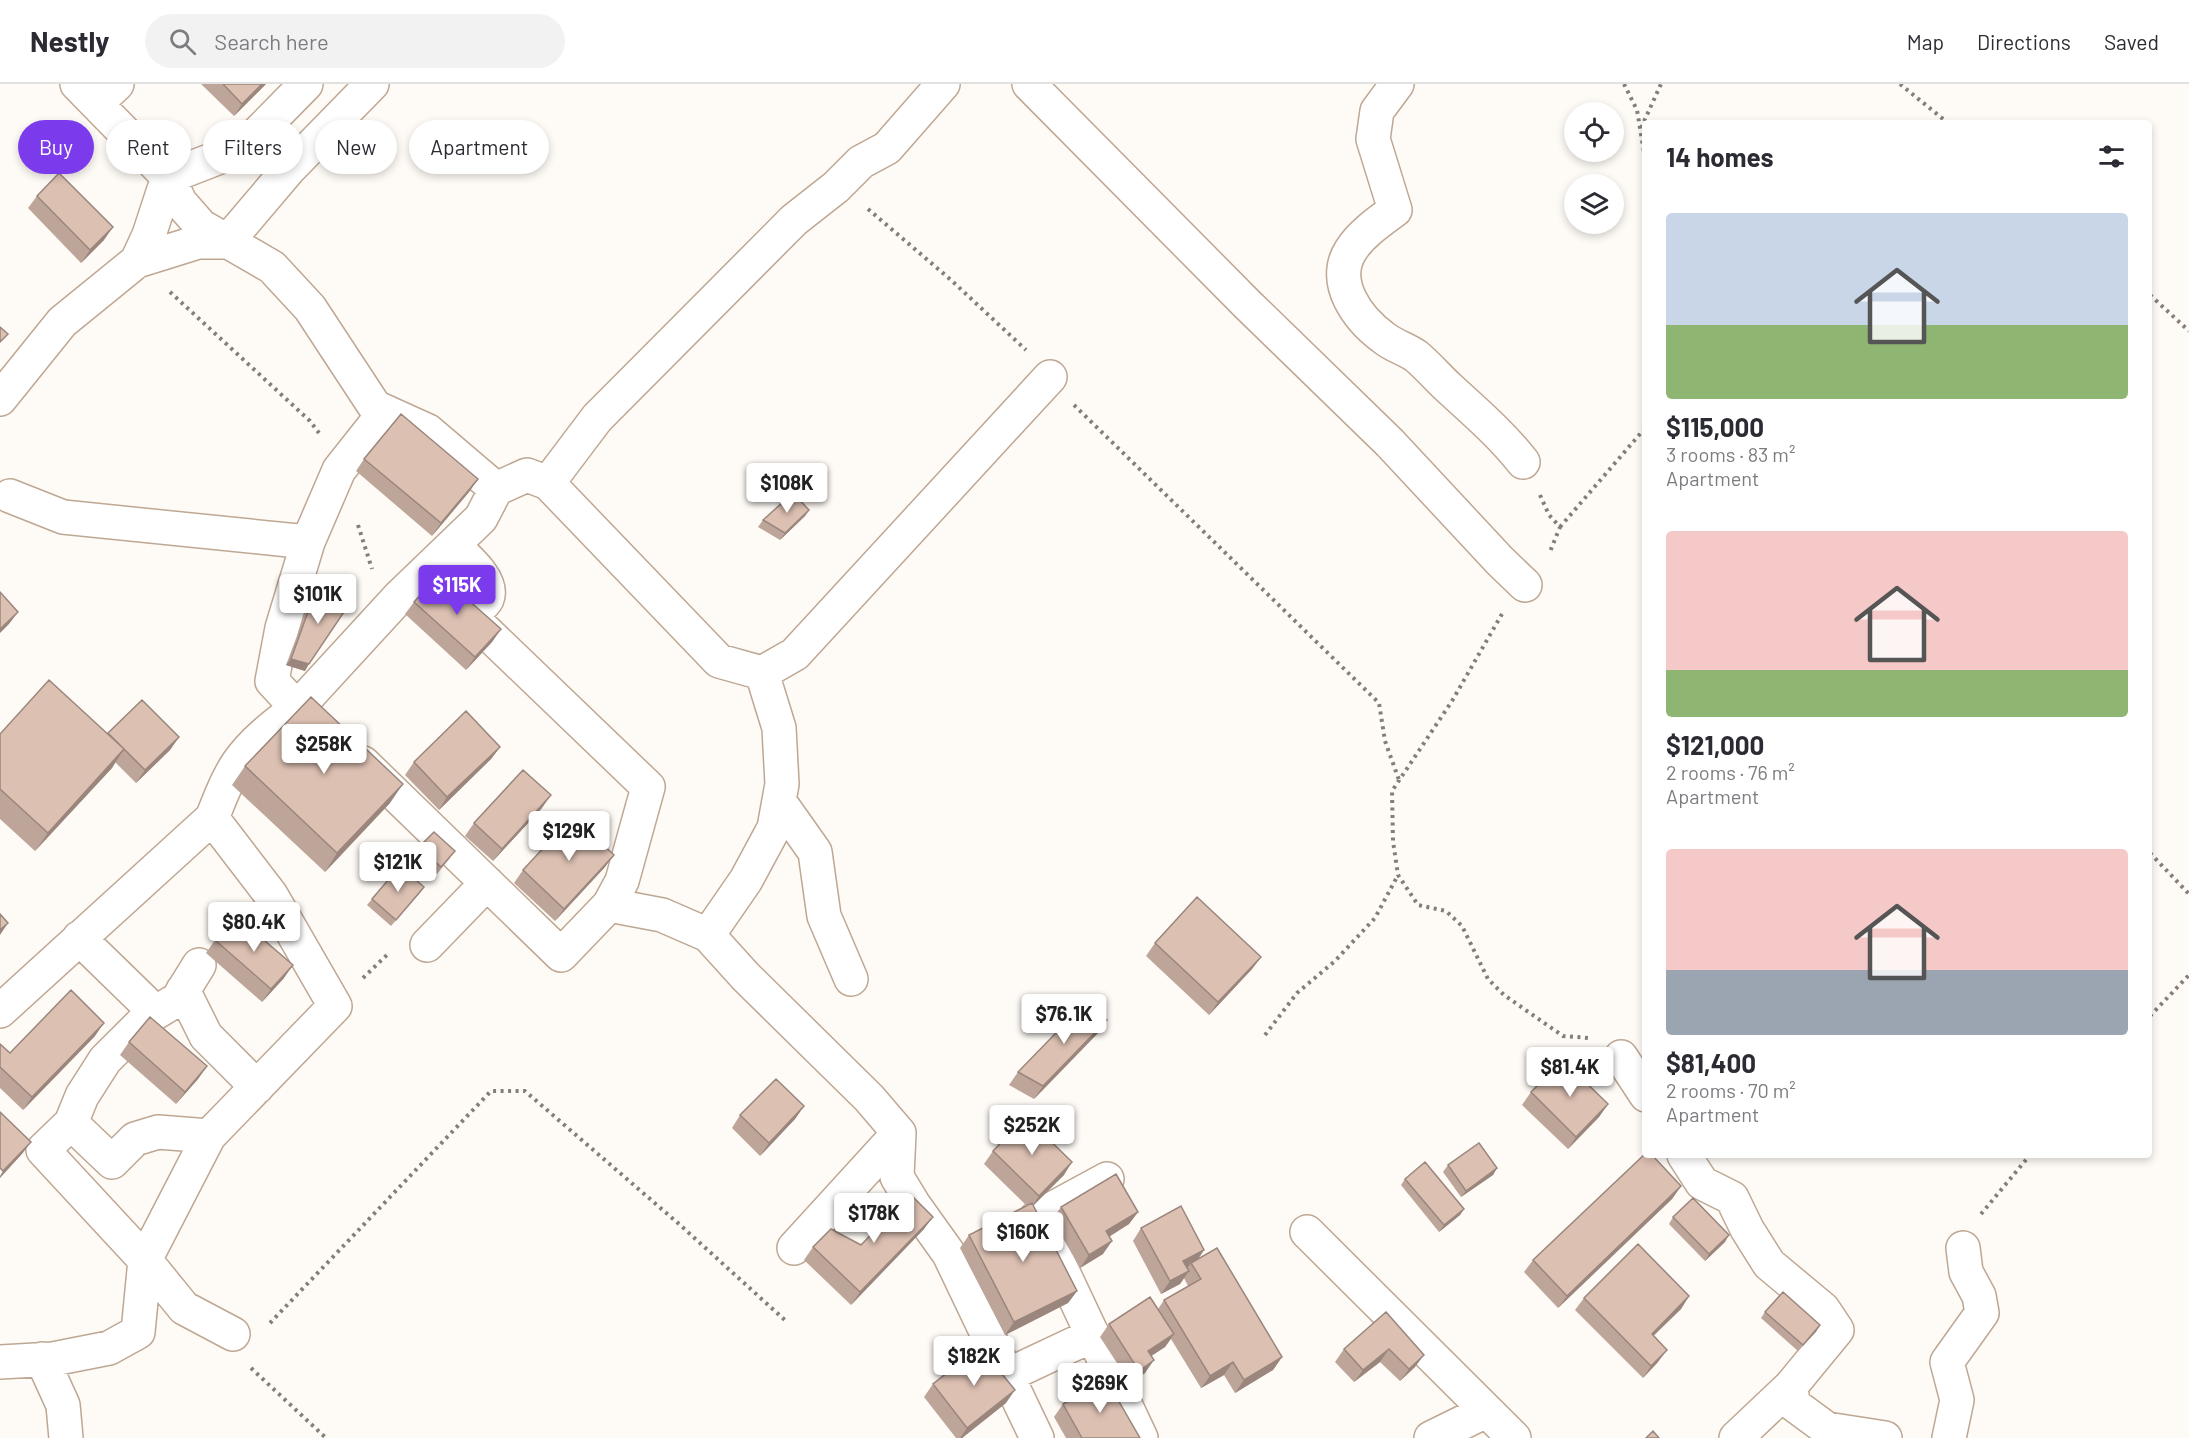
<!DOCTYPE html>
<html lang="en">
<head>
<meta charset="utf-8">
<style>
  :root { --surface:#fff; --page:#f2f2f3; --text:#2b2b33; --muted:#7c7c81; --line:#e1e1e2; --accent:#7c3aed }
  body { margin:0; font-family:Barlow,sans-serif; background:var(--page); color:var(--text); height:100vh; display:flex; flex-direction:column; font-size:22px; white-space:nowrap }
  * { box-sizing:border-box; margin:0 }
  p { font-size:20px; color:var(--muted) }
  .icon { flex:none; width:33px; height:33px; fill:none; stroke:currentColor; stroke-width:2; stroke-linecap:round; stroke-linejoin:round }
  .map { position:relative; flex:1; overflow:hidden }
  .sheet { position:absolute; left:1642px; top:36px; width:510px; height:1038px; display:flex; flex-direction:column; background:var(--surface); border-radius:6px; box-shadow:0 3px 9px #0003 }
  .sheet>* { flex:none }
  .top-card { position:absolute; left:18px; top:36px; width:570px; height:54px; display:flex; gap:12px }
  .fabs { position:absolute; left:1564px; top:18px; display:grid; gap:12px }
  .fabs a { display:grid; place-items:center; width:60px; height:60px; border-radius:50%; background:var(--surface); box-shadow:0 3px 9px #0003; font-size:30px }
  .price { position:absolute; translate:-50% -51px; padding:0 14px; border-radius:6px; background:#fff; color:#222; font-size:20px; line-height:39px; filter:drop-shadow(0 2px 3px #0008) }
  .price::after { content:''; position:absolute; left:50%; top:36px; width:18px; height:14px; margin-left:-9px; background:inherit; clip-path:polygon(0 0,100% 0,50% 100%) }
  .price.active { background:var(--accent); color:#fff }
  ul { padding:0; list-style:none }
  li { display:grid; align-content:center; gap:12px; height:318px; padding:0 24px }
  li span { display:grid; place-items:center; height:186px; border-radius:6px; color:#555 }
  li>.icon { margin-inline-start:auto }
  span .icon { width:108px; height:108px; fill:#fffc; stroke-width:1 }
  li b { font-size:26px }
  h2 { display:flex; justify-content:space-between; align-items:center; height:72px; padding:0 24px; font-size:26px }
  .pill { padding:0 21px; border-radius:27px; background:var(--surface); box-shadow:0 3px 9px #0003; font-size:21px; line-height:54px }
  .pill.active { background:var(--accent); color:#fff }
  header { display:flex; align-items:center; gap:36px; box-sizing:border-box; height:84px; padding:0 30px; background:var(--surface); border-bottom:2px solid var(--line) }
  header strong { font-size:28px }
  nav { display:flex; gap:33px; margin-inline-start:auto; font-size:21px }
  .search { width:420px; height:54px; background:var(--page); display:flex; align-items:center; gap:15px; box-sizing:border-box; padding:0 21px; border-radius:33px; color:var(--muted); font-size:22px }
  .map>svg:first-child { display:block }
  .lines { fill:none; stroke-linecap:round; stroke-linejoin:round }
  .street-casing { stroke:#bea793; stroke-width:36 }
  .path { stroke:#847e78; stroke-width:4; stroke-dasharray:3 4.5; stroke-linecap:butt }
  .street { stroke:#fff; stroke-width:33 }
  .wall { fill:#bda599 }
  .shaded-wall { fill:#9a867d }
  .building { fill:#dcc0b2; stroke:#9a867d; stroke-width:1.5 }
</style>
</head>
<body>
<header>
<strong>Nestly</strong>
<div class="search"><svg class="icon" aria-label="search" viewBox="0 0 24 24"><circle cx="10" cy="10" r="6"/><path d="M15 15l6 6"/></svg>Search here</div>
<nav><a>Map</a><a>Directions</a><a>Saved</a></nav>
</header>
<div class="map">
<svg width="2189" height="1354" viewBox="0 0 2189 1354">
  <rect width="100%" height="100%" fill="#fefaf5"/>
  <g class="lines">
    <g class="street-casing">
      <path id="street" d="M 77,0 L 168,93 L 180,118 L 201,142 L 272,183 L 310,224 L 375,323 L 428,347 L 496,405 L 527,391 L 548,399 L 719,577 L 762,589 L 795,570 L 1050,293
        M 1029,0 L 1247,220 L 1390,359 L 1500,477 L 1525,501
        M 1397,0 L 1377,27 L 1373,55 L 1395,126 C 1380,137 1361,150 1351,166 C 1330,198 1358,235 1384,254 C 1394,262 1406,265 1416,272 C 1428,282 1438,294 1449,304 C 1475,328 1501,350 1523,378
        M 97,19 L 117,0
        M 137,177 L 198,158 L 227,158 L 288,86 L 372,0
        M 0,315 L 62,238 L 137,177 L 149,151 L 168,93 L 243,64 L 306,0
        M 548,399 L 597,334 L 794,136 L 836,103 L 861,78 L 887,64 L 943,0
        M 10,412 L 63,433 L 308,458 L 339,386 L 385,328
        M 308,458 L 282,544 L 272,597 L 297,624 L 399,513 L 481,434 L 496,405
        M 453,461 C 464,472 495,496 487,515 C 484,521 475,527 470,532
        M 363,679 L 561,871 L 609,821 L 622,797 L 648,703 L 425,489
        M 779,717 L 815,768 L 824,832 L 851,895
        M 609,821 L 662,831 L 708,851 L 746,893 L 869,1014 L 899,1049 L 897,1093 L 914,1121 L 949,1170 L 1037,1354
        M 708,851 L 746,796 L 774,744 L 782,700 L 779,644 L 762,589
        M 79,854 L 155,928
        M 427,861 L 487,799
        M 183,906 L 206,952 L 257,1003
        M 0,927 L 212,734
        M 1621,973 L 1646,1011
        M 71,1039 L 82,1012 L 105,976 L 147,934 L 178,915 L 199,881
        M 1684,1071 L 1702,1099 L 1732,1114 L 1747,1145 L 1769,1180 L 1823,1225 L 1837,1246 L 1791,1302 L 1793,1320 L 1827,1345 L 1885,1354
        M 1107,1095 L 1037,1133 L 1141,1354
        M 1307,1148 L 1514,1354
        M 794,1164 L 899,1049
        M 233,1250 L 184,1224 L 145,1176 L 43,1066 L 71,1039 L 112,1078 L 135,1055 L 158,1048 L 209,1052 L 335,922 L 271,811 L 212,734 C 220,715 226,696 238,679 C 253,657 276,640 297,624
        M 42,1275 L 63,1321 L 66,1354
        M 0,1278 L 53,1275 L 109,1264 L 138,1248 L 145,1176 L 209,1052
        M 1008,1291 L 1093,1251
        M 1431,1354 L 1486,1327
        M 1736,1354 L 1791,1302
        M 1949,1354 L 1957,1316 L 1947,1278 L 1982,1229 L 1979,1212 L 1966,1188 L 1963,1164"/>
    </g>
    <path class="path" d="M 1624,0 L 1637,26 L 1646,80
      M 1900,0 L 1948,39
      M 1641,44 L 1661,0
      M 868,125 L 951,196 L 1026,266
      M 170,208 L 310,337 L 319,349
      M 2150,211 L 2189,247
      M 1074,321 L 1379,619 L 1385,657 L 1399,696
      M 1540,411 L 1549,431 L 1560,443 L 1549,470
      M 358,441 L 372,485
      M 1560,443 L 1646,343
      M 338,492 L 359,499
      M 1502,530 L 1452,617 L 1392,707 L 1393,757 L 1398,791 L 1418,821 L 1446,827 L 1462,842 L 1488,895 L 1504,911 L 1563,952 L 1589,954
      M 2150,769 L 2189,810
      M 363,894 L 390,868
      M 2150,932 L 2189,891
      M 1265,951 L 1297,909 L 1335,877 L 1375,834 L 1398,791
      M 1981,1130 L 2030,1071
      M 270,1239 L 491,1007 L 525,1007 L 679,1140 L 787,1238
      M 251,1284 L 326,1354"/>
    <use href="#street" class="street"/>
  </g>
  <path class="wall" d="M 201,0 L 266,0 L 234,32 Z
    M 37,112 L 104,156 L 81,179 L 28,124 Z
    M 364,375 L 478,395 L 469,408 L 432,452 L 356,387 Z
    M 809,426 L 805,432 L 780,456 L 758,443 L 763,436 Z
    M 317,503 L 305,587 L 286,581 L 313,509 Z
    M 414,518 L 501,545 L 492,558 L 466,586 L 405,530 Z
    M 0,650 L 107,650 L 179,653 L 170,666 L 136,699 L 115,678 L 112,684 L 35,767 L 0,735 Z
    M 500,663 L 491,675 L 439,726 L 405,691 L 414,678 Z
    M 245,682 L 390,719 L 325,788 L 232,701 Z
    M 542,724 L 493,777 L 465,752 L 474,739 Z
    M 419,763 L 450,774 L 437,790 L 415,770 Z
    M 605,783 L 555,837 L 514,799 L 523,786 Z
    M 424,803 L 391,842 L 367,821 L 372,815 Z
    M 215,856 L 284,894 L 262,918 L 206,869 Z
    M 1155,859 L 1261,873 L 1252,885 L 1209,931 L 1146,872 Z
    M 1098,949 L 1034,1015 L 1009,1001 L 1018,988 Z
    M 95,952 L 23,1026 L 0,1004 L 0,960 L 10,969 Z
    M 129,958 L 207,982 L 198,995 L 176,1020 L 120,971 Z
    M 1531,1008 L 1608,1020 L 1599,1033 L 1568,1065 L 1522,1021 Z
    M 804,1022 L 795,1035 L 760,1072 L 732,1044 L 740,1031 Z
    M 993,1067 L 1064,1091 L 1033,1121 L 1077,1207 L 1068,1219 L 1005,1251 L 960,1164 L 969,1151 L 1027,1122 L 984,1080 Z
    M 1448,1081 L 1497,1084 L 1493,1091 L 1461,1113 L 1443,1088 Z
    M 1405,1095 L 1464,1125 L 1460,1131 L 1439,1148 L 1401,1101 Z
    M 1681,1102 L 1672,1115 L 1558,1224 L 1524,1188 L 1533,1176 Z
    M 1061,1123 L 1138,1128 L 1129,1140 L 1109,1153 L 1103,1170 L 1080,1184 L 1052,1135 Z
    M 1673,1133 L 1725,1158 L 1705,1177 L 1669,1140 Z
    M 1141,1144 L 1204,1166 L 1199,1174 L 1282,1273 L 1273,1286 L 1235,1309 L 1224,1291 L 1201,1304 L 1171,1255 L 1165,1263 L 1151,1272 L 1145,1289 L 1130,1299 L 1100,1253 L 1109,1240 L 1158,1225 L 1164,1216 L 1188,1202 L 1184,1194 L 1180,1200 L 1161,1210 L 1133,1157 Z
    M 924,1145 L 851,1221 L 804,1176 L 813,1163 L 861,1161 Z
    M 1689,1212 L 1681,1225 L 1653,1252 L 1658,1278 L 1643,1294 L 1575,1226 L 1584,1214 Z
    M 1386,1228 L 1415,1283 L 1400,1297 L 1380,1278 L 1354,1298 L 1335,1278 L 1344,1265 Z
    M 1765,1228 L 1820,1241 L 1798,1267 L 1761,1234 Z
    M 933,1300 L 1006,1319 L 962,1354 L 956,1354 L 924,1313 Z
    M 1063,1320 L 1140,1354 L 1066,1354 L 1054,1333 Z"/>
  <path class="shaded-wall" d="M 262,0 L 266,0 L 234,32 L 242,20 Z
    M 113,143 L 104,156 L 81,179 L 90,166 Z
    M 478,395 L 469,408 L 432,452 L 441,439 Z
    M 809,426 L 805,432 L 780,456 L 785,449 Z
    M 18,528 L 9,540 L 0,549 L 0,545 Z
    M 501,545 L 492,558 L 466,586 L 475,573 Z
    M 291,575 L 309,580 L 305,587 L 286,581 Z
    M 179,653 L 170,666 L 136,699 L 145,686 Z
    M 500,663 L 491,675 L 439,726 L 447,713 Z
    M 124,665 L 112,684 L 35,767 L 48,749 Z
    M 403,700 L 390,719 L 325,788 L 337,769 Z
    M 551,711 L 542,724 L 493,777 L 502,765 Z
    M 614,771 L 605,783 L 555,837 L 564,825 Z
    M 424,803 L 419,810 L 391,842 L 396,836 Z
    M 8,839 L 0,851 L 0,846 Z
    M 1261,873 L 1252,885 L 1209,931 L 1218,918 Z
    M 293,881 L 284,894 L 262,918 L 271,905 Z
    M 1107,936 L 1098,949 L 1034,1015 L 1043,1002 Z
    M 104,939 L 95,952 L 23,1026 L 32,1013 Z
    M 207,982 L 198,995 L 176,1020 L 185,1008 Z
    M 1608,1020 L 1599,1033 L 1568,1065 L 1576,1053 Z
    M 804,1022 L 795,1035 L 760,1072 L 769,1059 Z
    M 31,1058 L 22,1070 L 0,1094 L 0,1092 L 3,1087 Z
    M 1072,1078 L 1064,1091 L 1030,1125 L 1039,1112 Z
    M 1497,1084 L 1493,1091 L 1461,1113 L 1466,1107 Z
    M 1681,1102 L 1672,1115 L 1558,1224 L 1567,1212 Z
    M 1464,1125 L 1460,1131 L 1439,1148 L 1444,1141 Z
    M 1138,1128 L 1129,1140 L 1097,1160 L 1106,1147 Z
    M 933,1133 L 924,1145 L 851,1221 L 860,1208 Z
    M 1729,1151 L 1725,1158 L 1705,1177 L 1709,1170 Z
    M 1112,1157 L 1103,1170 L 1080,1184 L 1089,1171 Z
    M 1204,1166 L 1195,1179 L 1191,1179 L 1188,1183 L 1174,1190 L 1183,1177 Z
    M 1189,1187 L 1180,1200 L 1161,1210 L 1170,1197 Z
    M 1077,1207 L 1068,1219 L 1005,1251 L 1014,1238 Z
    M 1689,1212 L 1681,1225 L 1643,1262 L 1652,1250 Z
    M 1820,1241 L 1816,1248 L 1798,1267 L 1803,1261 Z
    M 1174,1250 L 1165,1263 L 1139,1280 L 1148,1267 Z
    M 1389,1265 L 1380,1278 L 1354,1298 L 1363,1286 Z
    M 1667,1266 L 1658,1278 L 1643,1294 L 1651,1282 Z
    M 1424,1271 L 1415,1283 L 1400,1297 L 1409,1285 Z
    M 1282,1273 L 1273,1286 L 1235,1309 L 1244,1296 Z
    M 1154,1276 L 1145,1289 L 1130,1299 L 1139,1287 Z
    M 1233,1278 L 1224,1291 L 1201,1304 L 1210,1292 Z
    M 1015,1306 L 1006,1319 L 962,1354 L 960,1354 L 967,1344 Z"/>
  <path class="building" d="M 223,0 L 262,0 L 242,20 Z
    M 59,89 L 113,143 L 90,166 L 37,112 Z
    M 0,243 L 8,250 L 0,258 Z
    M 401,330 L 478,395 L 441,439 L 364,375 Z
    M 793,409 L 809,426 L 785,449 L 763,436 Z
    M 439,490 L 501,545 L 475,573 L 414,518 Z
    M 317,503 L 348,522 L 309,580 L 291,575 Z
    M 0,508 L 18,528 L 0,545 Z
    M 49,596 L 124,665 L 48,749 L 0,705 L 0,650 Z
    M 311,613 L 403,700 L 337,769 L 245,682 Z
    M 142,616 L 179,653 L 145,686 L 108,649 Z
    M 466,627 L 500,663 L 447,713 L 414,678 Z
    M 523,686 L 551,711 L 502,765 L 474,739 Z
    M 573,732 L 614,771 L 564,825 L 523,786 Z
    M 434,748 L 455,767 L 441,783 L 419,763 Z
    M 400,782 L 424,803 L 396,836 L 372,815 Z
    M 1197,813 L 1261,873 L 1218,918 L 1155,859 Z
    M 0,830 L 8,839 L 0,846 Z
    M 237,833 L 293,881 L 271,905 L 215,856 Z
    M 71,906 L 104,939 L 32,1013 L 0,983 L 0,960 L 10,969 Z
    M 1087,917 L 1107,936 L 1043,1002 L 1018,988 Z
    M 150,933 L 207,982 L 185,1008 L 129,958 Z
    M 1563,976 L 1608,1020 L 1576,1053 L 1531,1008 Z
    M 776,995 L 804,1022 L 769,1059 L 740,1031 Z
    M 0,1028 L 31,1058 L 3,1087 L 0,1084 Z
    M 1026,1033 L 1072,1078 L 1039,1112 L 993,1067 Z
    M 1479,1059 L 1497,1084 L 1466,1107 L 1448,1081 Z
    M 1646,1069 L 1646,1071 L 1652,1071 L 1681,1102 L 1567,1212 L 1533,1176 Z
    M 1425,1078 L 1464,1125 L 1444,1141 L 1405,1095 Z
    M 1116,1090 L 1138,1128 L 1106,1147 L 1112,1157 L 1089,1171 L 1061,1123 Z
    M 910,1110 L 933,1133 L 860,1208 L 813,1163 L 831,1145 L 861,1161 Z
    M 1693,1114 L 1729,1151 L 1709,1170 L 1673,1133 Z
    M 1032,1119 L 1077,1207 L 1014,1238 L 969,1151 Z
    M 1181,1122 L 1204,1166 L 1183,1177 L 1189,1187 L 1170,1197 L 1141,1144 Z
    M 1638,1160 L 1689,1212 L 1652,1250 L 1667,1266 L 1651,1282 L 1584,1214 Z
    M 1217,1164 L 1282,1273 L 1244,1296 L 1233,1278 L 1210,1292 L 1164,1216 L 1201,1195 L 1191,1179 Z
    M 1783,1208 L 1820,1241 L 1803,1261 L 1765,1228 Z
    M 1150,1213 L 1174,1250 L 1148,1267 L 1154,1276 L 1139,1287 L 1109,1240 Z
    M 1386,1228 L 1424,1271 L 1409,1285 L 1389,1265 L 1363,1286 L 1344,1265 Z
    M 980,1263 L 1015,1306 L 967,1344 L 933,1300 Z
    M 1106,1295 L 1140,1354 L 1082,1354 L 1063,1320 Z
    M 1653,1347 L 1659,1354 L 1646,1354 Z"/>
</svg>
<div class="fabs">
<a><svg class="icon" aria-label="locate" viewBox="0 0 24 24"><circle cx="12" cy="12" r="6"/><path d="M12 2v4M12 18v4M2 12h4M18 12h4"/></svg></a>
<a><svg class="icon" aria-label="layers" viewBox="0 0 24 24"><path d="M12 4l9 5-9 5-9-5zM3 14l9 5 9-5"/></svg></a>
</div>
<b class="price" style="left:787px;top:430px">$108K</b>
<b class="price active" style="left:457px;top:532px">$115K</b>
<b class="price" style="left:318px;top:541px">$101K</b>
<b class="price" style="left:324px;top:691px">$258K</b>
<b class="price" style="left:569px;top:778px">$129K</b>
<b class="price" style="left:398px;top:809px">$121K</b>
<b class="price" style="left:254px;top:869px">$80.4K</b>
<b class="price" style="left:1064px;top:961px">$76.1K</b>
<b class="price" style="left:1570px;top:1014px">$81.4K</b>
<b class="price" style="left:1032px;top:1072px">$252K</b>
<b class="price" style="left:874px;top:1160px">$178K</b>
<b class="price" style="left:1023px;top:1179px">$160K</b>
<b class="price" style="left:974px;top:1303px">$182K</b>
<b class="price" style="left:1100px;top:1330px">$269K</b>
<div class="top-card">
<a class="pill active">Buy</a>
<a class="pill">Rent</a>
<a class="pill">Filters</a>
<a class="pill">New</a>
<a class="pill">Apartment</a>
</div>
<section class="sheet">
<h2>14 homes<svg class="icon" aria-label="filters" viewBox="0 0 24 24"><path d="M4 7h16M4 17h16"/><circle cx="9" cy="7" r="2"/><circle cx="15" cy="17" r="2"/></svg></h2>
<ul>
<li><span style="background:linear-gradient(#c9d6e8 60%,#8fb573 0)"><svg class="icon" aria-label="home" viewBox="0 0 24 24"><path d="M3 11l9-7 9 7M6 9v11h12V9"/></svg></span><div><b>$115,000</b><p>3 rooms · 83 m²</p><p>Apartment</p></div></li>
<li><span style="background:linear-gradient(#f6c9c9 75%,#8fb573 0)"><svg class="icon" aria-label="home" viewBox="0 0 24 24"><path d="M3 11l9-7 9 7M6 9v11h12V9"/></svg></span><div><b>$121,000</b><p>2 rooms · 76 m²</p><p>Apartment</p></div></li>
<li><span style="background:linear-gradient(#f6c9c9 65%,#9aa5b1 0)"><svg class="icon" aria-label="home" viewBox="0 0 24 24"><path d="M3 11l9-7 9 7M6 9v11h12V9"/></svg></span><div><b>$81,400</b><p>2 rooms · 70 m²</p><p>Apartment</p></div></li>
</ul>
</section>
</div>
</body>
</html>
